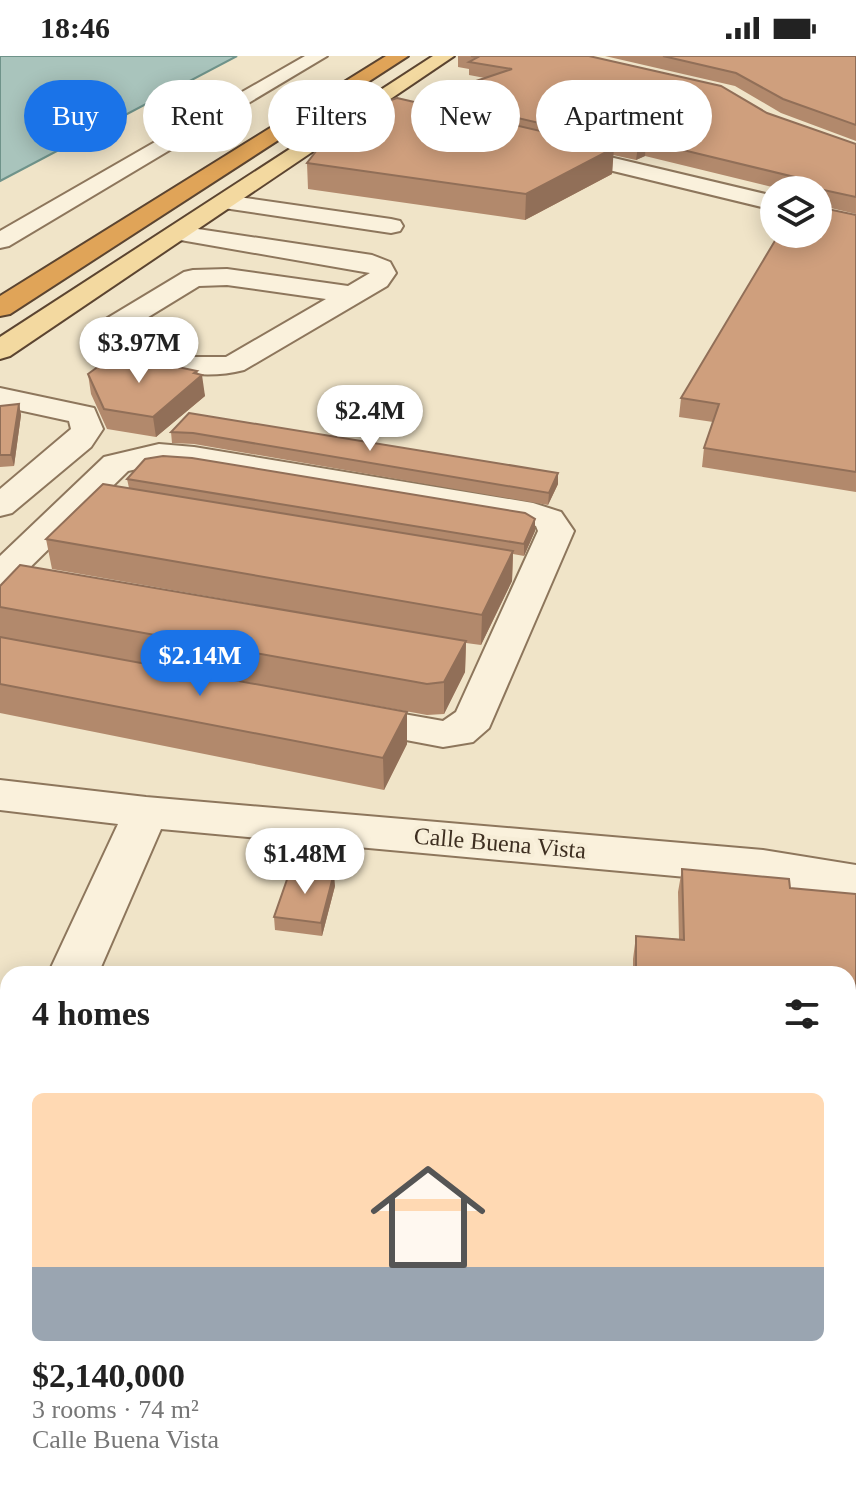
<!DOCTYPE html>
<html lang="en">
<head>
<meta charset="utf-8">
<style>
  :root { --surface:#fff; --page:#f6f6f6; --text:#222; --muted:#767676; --line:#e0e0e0; --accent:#1a73e8 }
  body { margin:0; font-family:Georgia,serif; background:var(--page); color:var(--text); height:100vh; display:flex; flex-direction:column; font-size:30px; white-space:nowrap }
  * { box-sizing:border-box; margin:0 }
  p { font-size:26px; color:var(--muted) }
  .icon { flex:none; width:44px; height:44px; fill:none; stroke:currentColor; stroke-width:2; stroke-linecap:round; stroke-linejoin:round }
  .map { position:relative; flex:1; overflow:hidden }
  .panel { position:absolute; left:0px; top:910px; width:856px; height:536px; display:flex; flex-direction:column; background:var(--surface); border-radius:24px 24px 0 0; box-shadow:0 4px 20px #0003 }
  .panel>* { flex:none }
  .guide { position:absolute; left:24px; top:24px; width:808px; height:72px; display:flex; gap:16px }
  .controls { position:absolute; left:760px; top:120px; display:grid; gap:16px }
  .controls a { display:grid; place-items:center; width:72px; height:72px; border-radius:50%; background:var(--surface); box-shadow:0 4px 20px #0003; font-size:40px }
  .price { position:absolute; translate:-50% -68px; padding:0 18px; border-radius:28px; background:#fff; color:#222; font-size:26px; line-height:52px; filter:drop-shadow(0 2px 4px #0008) }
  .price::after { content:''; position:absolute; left:50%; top:48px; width:24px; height:18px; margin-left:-12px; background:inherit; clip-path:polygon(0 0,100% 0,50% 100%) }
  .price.selected { background:var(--accent); color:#fff }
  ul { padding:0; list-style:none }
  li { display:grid; align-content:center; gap:16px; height:424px; padding:0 32px }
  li+li { border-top:2px solid var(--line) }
  li span { display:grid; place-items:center; height:248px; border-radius:12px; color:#555 }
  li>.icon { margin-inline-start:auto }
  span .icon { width:144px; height:144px; fill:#fffc; stroke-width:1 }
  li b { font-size:34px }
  h2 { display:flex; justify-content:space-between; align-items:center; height:96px; padding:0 32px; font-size:34px }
  .tag { padding:0 28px; border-radius:36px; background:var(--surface); box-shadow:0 4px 20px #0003; font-size:28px; line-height:72px }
  .tag.selected { background:var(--accent); color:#fff }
  .status { display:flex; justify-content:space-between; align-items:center; height:56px; padding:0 40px; background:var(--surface); direction:ltr }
  .status svg { height:22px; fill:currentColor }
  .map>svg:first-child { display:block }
  .water { fill:#a9c4bc; stroke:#6f938a; stroke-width:2 }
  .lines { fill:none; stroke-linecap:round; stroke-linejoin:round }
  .minor-casing { stroke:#8d765c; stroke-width:4 }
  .major-casing { stroke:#5b4430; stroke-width:4 }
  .highway-casing { stroke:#5b4430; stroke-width:4 }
  .minor { fill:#faf1dc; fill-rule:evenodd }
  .major { fill:#f3d9a0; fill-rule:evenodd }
  .highway { fill:#e0a458; fill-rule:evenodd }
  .wall { fill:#b2896c }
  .shaded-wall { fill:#916f58 }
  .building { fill:#cf9f7d; stroke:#916f58; stroke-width:2 }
  .labels { text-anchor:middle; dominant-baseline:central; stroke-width:8; stroke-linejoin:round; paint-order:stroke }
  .street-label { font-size:24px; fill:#3d2e20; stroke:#f7eed8 }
</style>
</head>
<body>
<div class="status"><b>18:46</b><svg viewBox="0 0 49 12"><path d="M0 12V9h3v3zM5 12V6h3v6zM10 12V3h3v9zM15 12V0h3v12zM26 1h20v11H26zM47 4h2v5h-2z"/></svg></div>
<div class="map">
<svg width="856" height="1446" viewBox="0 0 856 1446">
  <rect width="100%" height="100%" fill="#f0e4c8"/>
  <path class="water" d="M 0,0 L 237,0 L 0,125 Z"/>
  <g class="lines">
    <g class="minor-casing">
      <path id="minor" d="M 305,0 L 327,0 L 9,190 L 0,192 L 0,175 Z
        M 555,88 L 774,140 L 774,154 L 547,99 L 544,94 L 547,89 Z
        M 225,139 L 391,163 L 400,165 L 403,170 L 400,175 L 391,177 L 217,151 L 213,146 L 217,141 Z
        M 178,170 L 372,199 L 390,206 L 396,217 L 387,230 L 244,314 C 194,327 148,309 100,297 L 84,285 L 91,272 L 184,216 L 193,214 L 227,213 L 348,230 L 370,217 L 169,182 L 166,177 L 169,172 ZM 227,229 L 326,243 L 226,301 L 188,301 L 114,282 L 199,230 Z
        M 0,332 L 94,352 L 103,373 L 91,391 L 12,457 L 0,460 L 0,433 L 71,373 L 69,365 L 0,350 Z
        M 159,388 L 194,391 L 533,447 L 561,456 L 574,475 L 489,672 L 473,686 L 443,691 L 332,670 L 326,661 L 332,652 L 347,648 L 443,665 L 456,656 L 538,475 L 536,470 L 525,466 L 194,411 L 159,408 L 128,415 L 13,528 L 0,531 L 0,500 L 104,401 Z
        M 0,724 L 146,741 L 763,794 L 856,809 L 856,843 L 763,828 L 161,773 L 98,918 L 48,918 L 118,768 L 0,754 Z
        M 8,1039 L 8,1101 L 0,1104 L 0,1041 Z
        M 0,1225 L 8,1226 L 8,1286 L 0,1285 Z
        M 848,1340 L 856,1341 L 856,1409 L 848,1408 Z"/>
    </g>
    <g class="major-casing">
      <path id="major" d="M 433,0 L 454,0 L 10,300 L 0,303 L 0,281 Z"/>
    </g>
    <g class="highway-casing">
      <path id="highway" d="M 386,0 L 408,0 L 10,258 L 0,260 L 0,240 Z"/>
    </g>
    <use href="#minor" class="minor"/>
    <use href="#major" class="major"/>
    <use href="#highway" class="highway"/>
  </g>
  <path class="wall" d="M 458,0 L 589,0 L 767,57 L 856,88 L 856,158 L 818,149 L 818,151 L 856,159 L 856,436 L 702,411 L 704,392 L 713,366 L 679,361 L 681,342 L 818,134 L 784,134 L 645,100 L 636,104 L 613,99 L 612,118 L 525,164 L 308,133 L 307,107 L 428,49 L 428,41 L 485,22 L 469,19 L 469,13 L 458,11 Z
    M 605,0 L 856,0 L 856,85 L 781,57 L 735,30 Z
    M 197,315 L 205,340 L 156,381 L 107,373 L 91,338 L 88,318 Z
    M 19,348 L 21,359 L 14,410 L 0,411 L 0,350 Z
    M 189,357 L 558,417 L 558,428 L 548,449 L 194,388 L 172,387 L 171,376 Z
    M 127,423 L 535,463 L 535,475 L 524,500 L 513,498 L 512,525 L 481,589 L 466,587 L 465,616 L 444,658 L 427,659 L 0,581 L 0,530 L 257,549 L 52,513 L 46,483 L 129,432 Z
    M 0,581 L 407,688 L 384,734 L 0,657 Z
    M 682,813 L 790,832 L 856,838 L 856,1049 L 848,1048 L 848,918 L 633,918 L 633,903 L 636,880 L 679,883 L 678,836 Z
    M 335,830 L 322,880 L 275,874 L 274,861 Z
    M 848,1184 L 856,1185 L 856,1289 L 848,1288 Z"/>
  <path class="shaded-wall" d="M 646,85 L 645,100 L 636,104 L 638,90 Z
    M 614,92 L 612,118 L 525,164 L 526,138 Z
    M 197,315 L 198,323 L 202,319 L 205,340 L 156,381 L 153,361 Z
    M 19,348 L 21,359 L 14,410 L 11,399 Z
    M 558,417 L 558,428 L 548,449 L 549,437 Z
    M 535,463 L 535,475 L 524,500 L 524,488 Z
    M 513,495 L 512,525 L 481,589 L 482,559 Z
    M 466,585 L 465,616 L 444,658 L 444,626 Z
    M 407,656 L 407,688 L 384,734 L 383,702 Z
    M 334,817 L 335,830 L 322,880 L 321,867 Z"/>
  <path class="building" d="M 471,0 L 589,0 L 721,30 L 767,57 L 856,88 L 856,141 L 819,133 L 818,151 L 856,159 L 856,416 L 704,392 L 719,348 L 681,342 L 779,178 L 818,178 L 818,134 L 805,134 L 811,125 L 646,85 L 638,90 L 428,41 L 512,13 L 469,6 L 478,1 Z
    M 663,0 L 856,0 L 856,69 L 783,43 L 736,17 Z
    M 397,42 L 614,92 L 526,138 L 307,107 L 343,60 Z
    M 115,298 L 197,315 L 194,317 L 202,319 L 153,361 L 104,353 L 88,318 Z
    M 19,348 L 11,399 L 0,399 L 0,350 Z
    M 189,357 L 558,417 L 549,437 L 193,377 L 171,376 Z
    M 163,400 L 192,402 L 525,457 L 535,463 L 524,488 L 127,423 L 145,403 Z
    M 103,428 L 513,495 L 482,559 L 46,483 Z
    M 20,509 L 466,585 L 444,626 L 427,628 L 0,551 L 0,530 Z
    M 0,581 L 407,656 L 383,702 L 0,628 Z
    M 291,812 L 334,817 L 321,867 L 274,861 Z
    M 682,813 L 789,823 L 790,832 L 856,838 L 856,1026 L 848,1025 L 848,918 L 636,918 L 636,880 L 684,884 Z
    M 848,1184 L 856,1185 L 856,1267 L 848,1266 Z
    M 0,1306 L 8,1307 L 8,1438 L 400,1438 L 398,1446 L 0,1446 Z"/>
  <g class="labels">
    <g class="street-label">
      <text transform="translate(500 787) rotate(5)">Calle Buena Vista</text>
    </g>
  </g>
</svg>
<div class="controls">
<a><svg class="icon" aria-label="layers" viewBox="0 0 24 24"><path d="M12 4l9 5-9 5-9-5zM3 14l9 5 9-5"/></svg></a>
</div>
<b class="price" style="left:139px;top:329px">$3.97M</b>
<b class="price" style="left:370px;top:397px">$2.4M</b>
<b class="price selected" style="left:200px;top:642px">$2.14M</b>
<b class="price" style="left:305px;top:840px">$1.48M</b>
<div class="guide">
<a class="tag selected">Buy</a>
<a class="tag">Rent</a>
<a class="tag">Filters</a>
<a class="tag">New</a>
<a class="tag">Apartment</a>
</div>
<section class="panel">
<h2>4 homes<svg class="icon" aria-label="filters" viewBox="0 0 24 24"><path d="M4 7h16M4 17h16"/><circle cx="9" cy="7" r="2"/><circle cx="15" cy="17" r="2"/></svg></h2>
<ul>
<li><span style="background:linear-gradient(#ffd9b3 70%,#9aa5b1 0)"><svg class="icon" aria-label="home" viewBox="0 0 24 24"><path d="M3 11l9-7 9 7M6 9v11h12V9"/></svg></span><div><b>$2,140,000</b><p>3 rooms · 74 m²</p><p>Calle Buena Vista</p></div></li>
</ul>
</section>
</div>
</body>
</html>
